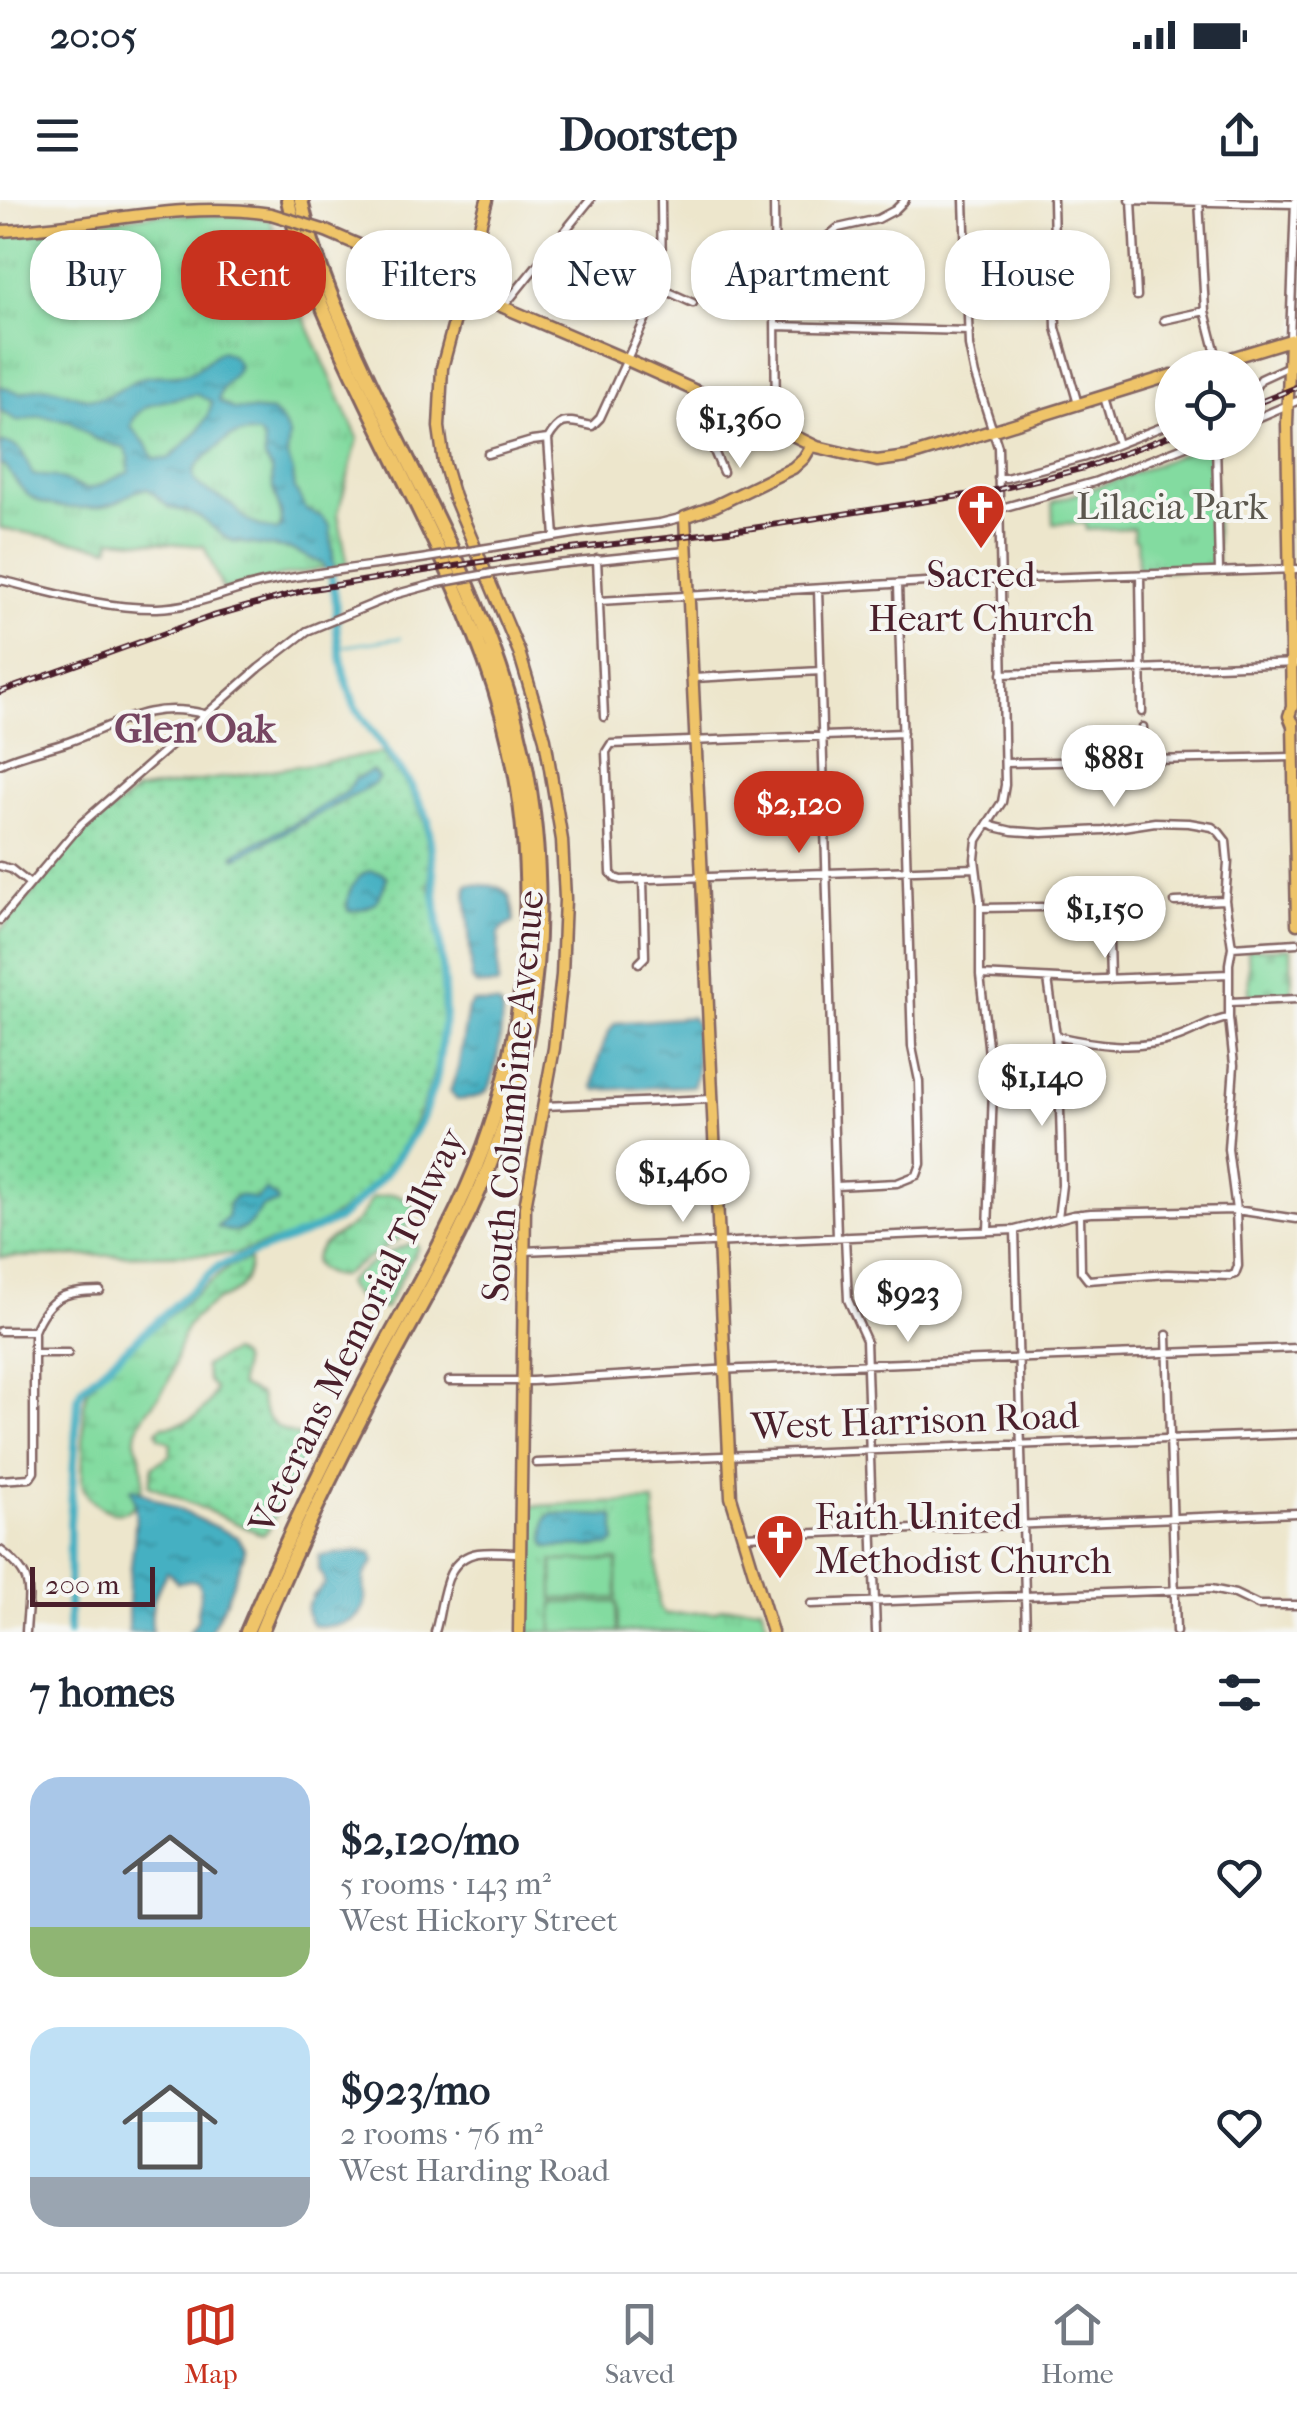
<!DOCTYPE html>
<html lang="en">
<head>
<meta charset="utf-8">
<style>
  :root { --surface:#fff; --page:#f6f6f7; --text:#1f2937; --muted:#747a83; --line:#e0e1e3; --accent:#c8321e }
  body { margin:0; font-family:"IM FELL French Canon",serif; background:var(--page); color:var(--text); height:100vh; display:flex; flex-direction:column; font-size:38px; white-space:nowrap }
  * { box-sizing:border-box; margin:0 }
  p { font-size:32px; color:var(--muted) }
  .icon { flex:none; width:55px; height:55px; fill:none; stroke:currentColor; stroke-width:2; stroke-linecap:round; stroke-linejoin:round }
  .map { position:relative; height:1432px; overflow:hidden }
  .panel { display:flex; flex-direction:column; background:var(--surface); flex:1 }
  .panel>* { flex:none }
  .guide { position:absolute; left:30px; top:30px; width:1238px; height:90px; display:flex; gap:20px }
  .fabs { position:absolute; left:1155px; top:150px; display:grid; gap:20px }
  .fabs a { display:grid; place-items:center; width:110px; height:110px; border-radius:50%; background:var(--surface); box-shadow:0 2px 8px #0004; font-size:50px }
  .scale { position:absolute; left:30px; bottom:25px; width:125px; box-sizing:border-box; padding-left:10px; border:5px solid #4a1f2b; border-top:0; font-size:28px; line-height:35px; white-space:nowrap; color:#4a1f2b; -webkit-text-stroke:8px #f6f6f2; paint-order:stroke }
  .price { position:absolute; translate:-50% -85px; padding:0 22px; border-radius:35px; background:#fff; color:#222; font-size:32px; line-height:65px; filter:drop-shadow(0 2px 5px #0008) }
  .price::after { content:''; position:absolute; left:50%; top:60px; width:30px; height:22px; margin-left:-15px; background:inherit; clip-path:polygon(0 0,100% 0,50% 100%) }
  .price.active { background:var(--accent); color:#fff }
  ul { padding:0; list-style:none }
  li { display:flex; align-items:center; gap:30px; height:250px; padding:0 30px }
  li span { display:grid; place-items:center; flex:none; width:280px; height:200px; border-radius:30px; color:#555 }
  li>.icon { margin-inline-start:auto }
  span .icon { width:120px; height:120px; fill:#fffc; stroke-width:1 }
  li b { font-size:42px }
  h2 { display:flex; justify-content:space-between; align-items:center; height:120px; padding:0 30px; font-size:42px }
  .tag { padding:0 35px; border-radius:40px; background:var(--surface); box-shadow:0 2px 8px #0004; font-size:35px; line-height:90px }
  .tag.active { background:var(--accent); color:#fff }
  .status { display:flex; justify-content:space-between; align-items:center; height:70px; padding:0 50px; background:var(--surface); direction:ltr }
  .status svg { height:28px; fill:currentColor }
  header { display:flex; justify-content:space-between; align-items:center; height:130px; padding:0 30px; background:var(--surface); font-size:45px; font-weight:700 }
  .menu { display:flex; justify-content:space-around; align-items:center; height:140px; border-top:2px solid var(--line); background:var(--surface); font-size:28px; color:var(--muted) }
  .menu a { display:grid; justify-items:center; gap:5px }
  .menu .active { color:var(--accent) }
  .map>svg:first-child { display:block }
  .grass { fill:url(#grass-dots); stroke:#667d66; stroke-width:2.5 }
  .wetland { fill:url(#wetland-marsh); stroke:#667d66; stroke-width:2.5 }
  .cemetery { fill:url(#cemetery-stones); stroke:#667d66; stroke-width:2.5 }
  .park { fill:url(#park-tufts); stroke:#667d66; stroke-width:2.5 }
  .pitch { fill:#83dba0; stroke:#667d66; stroke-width:2.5 }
  .water { fill:url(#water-ripples); stroke:#476876; stroke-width:2.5; fill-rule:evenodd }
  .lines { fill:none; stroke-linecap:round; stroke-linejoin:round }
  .stream { stroke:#44b0c2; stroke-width:2.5 }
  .river { stroke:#44b0c2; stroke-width:8 }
  .minor-casing { stroke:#836563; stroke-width:11 }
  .major-casing { stroke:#836563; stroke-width:15 }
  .highway-casing { stroke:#836563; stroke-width:18 }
  .minor { stroke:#fff; stroke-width:6 }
  .major { stroke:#efc469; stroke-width:10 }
  .highway { stroke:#efc469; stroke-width:12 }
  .rail-casing { stroke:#4a1f2b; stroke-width:6 }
  .rail { stroke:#f6f6f2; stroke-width:2.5; stroke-dasharray:8; stroke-linecap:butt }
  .minor-bridge-casing { stroke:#836563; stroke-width:11; stroke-linecap:butt }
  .major-bridge-casing { stroke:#836563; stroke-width:15; stroke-linecap:butt }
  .minor-bridge { stroke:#fff; stroke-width:6 }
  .major-bridge { stroke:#efc469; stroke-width:10 }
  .labels { text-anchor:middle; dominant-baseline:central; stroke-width:8; stroke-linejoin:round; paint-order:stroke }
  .park-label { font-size:38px; fill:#5b574e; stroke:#f6f6f2 }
  .poi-label { font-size:38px; fill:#4a1f2b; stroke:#f6f6f2 }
  .street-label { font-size:38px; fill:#4a1f2b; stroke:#f6f6f2 }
  .neighbourhood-label { font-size:40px; font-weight:bold; fill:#764662; stroke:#f6f6f2 }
</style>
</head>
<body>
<div class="status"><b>20:05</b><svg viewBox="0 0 49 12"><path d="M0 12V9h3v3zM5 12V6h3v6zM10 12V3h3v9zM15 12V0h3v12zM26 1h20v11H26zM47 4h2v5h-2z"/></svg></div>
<header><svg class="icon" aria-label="menu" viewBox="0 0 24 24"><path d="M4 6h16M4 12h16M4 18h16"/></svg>Doorstep<svg class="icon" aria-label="share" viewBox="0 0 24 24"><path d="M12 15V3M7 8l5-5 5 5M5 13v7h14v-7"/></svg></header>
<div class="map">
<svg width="1297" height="1432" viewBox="0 0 1297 1432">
  <defs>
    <pattern id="grass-dots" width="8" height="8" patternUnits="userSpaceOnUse" patternTransform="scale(2.5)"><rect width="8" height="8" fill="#83dba0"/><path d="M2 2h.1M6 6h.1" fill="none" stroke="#73bc8a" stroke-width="1.8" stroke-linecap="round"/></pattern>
    <pattern id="wetland-marsh" width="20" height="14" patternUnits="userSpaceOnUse" patternTransform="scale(2.5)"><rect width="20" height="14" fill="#83dba0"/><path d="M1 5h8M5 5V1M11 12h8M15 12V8" fill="none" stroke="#73bc8a"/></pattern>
    <pattern id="cemetery-stones" width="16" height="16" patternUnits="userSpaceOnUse" patternTransform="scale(2.5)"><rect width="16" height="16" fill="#83dba0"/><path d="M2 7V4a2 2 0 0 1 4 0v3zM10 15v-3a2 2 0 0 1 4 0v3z" fill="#73bc8a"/></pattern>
    <pattern id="park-tufts" width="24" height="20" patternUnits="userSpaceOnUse" patternTransform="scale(2.5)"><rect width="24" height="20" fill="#83dba0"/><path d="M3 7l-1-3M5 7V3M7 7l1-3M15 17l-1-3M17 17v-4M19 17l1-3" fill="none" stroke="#73bc8a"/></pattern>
    <pattern id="water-ripples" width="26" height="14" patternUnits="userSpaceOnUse" patternTransform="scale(2.5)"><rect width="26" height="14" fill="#44b0c2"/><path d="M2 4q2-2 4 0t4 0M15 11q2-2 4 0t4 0" fill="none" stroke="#3b8f9e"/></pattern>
  </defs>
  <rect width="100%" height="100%" fill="#f6f6f2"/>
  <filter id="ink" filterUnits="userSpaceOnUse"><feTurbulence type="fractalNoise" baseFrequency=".01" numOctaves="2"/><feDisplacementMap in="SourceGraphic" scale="20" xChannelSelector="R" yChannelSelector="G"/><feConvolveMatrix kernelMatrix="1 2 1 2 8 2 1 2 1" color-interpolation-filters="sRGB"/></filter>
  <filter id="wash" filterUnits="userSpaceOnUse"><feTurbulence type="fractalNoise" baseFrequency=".0048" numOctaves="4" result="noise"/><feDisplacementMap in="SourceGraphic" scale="40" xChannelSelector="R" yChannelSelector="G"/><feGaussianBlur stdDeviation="2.25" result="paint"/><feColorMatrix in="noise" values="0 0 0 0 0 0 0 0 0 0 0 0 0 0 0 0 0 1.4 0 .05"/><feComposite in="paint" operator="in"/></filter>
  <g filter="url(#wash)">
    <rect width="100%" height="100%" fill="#ede6cc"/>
    <path class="grass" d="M 382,553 L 407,585 L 425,623 L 430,677 L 429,686 L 434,701 C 437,744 444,788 441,832 C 437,895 392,982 337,1014 C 318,1026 295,1036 273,1042 C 260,1046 249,1048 237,1054 L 0,1057 L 0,731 L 81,636 L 136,591 Z
      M 231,1152 C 249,1157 239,1172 240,1186 L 260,1195 C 264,1226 284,1234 313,1239 L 268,1330 L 263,1335 L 149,1285 L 153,1266 L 170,1255 L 171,1243 L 159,1237 L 157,1231 L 162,1226 C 189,1225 206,1215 215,1189 L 208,1181 L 204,1166 Z"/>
    <path class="wetland" d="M 391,994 L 401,996 L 416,1008 L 402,1037 L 341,1076 C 329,1076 320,1072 314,1063 C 317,1038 343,1036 359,1019 C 364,1013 368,1004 372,998 Z
      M 414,1043 L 418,1046 L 418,1048 L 384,1109 C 371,1105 351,1097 346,1083 C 360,1069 394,1047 414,1043 Z
      M 250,1059 C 248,1082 240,1093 218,1100 C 208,1107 195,1115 188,1125 C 177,1142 177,1166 167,1184 C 157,1202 137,1217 136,1238 C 135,1247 136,1243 139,1252 C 144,1266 145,1285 139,1298 C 125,1328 87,1306 82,1283 L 84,1205 L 87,1190 L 117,1158 L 230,1066 Z"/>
    <path class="cemetery" d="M 1291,748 L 1292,795 L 1249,796 L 1248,749 Z"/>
    <path class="park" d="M 156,14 L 249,16 L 271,20 L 287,80 L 358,238 L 338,314 L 348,365 L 280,376 L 223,390 L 204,346 L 112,339 L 109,348 L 0,328 L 0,36 Z
      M 1209,243 L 1213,243 L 1217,369 L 1138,372 L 1137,340 L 1134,339 L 1133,328 L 1086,330 L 1085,323 L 1053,324 L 1052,302 L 1114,281 Z
      M 654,1301 L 659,1407 L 665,1414 L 714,1412 L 722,1408 L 761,1406 L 769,1432 L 528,1432 L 530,1306 Z"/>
    <path class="pitch" d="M 617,1360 L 617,1398 L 553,1399 L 553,1361 Z
      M 617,1402 L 618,1432 L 553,1432 L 553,1403 Z"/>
    <path class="water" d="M 221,151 C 230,153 236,157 239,166 C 234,181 219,184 219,201 L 233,209 L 272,212 L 282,221 L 289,235 L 287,256 L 293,272 L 295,289 L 306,309 L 322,317 L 330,326 L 334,367 L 324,368 L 323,364 L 290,349 L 235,342 L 226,338 L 200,317 L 189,312 L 170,308 L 148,289 C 133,289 125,300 111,304 C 89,310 50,310 31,297 C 20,290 13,276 5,266 L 0,264 L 0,243 C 24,243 23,256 33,275 L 55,277 L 85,289 L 93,288 L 129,272 L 129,257 L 124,248 L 93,238 L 70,221 L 40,216 L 18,221 L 0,210 L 0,186 L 21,193 C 57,177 69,201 98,198 C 114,196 126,184 141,178 C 157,172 172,179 188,173 C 201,169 209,157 221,151 ZM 196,194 L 212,202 C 205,230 190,238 171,257 L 167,259 L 154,259 L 147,245 L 131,227 C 136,199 174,201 196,194 ZM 248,233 L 259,234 L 264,241 L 265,259 L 272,270 L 273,289 L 281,313 L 281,326 L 276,331 C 266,327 254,326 246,319 C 240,314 235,307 228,303 C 209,290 173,281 208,255 C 225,243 224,235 248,233 Z
      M 372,571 L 379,578 L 373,585 L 237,658 L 234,657 L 234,654 L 296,622 L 347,591 L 355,579 Z
      M 370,671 L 382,673 L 387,677 C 380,702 374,709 348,711 C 345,695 354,676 370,671 Z
      M 469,684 C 502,687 512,683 514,722 L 503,728 L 499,734 L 498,785 L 477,785 L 472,780 L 466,687 Z
      M 473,802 L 498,804 L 502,808 C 503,822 496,879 488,889 C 481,898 467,899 457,900 L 450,892 L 458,868 L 468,808 Z
      M 691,817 L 696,823 L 697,876 L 693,886 L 597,890 L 594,887 C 594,870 604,835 615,823 Z
      M 266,990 L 277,999 L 278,1003 L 262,1007 C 252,1025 240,1038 217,1027 L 227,1018 L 229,1003 C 241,991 241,997 256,999 Z
      M 133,1288 L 237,1337 L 244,1348 L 244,1354 L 226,1401 L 210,1432 L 189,1432 L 198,1419 C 194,1405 205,1399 198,1382 L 192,1380 L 177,1383 L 172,1375 L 167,1372 C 156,1390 148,1411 153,1432 L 128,1432 C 128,1416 128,1400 129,1384 C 131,1358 141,1312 131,1289 Z
      M 551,1314 L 613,1316 L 615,1321 L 615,1342 L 610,1346 L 547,1347 L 544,1340 L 546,1319 Z
      M 359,1351 L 372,1353 L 374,1362 C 371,1366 367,1370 365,1375 C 362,1385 368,1397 364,1407 C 356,1426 329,1428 313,1425 C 299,1408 312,1396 325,1384 L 323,1376 L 319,1370 L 319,1356 Z"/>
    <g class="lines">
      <path class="stream" d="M 340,447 L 400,438"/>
      <path class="river" d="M 69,1432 L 70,1323 L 78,1198 L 82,1188 L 219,1066 L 309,1032 L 338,1019 L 360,1000 L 385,974 L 404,948 L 422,919 L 437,876 L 445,816 L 444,785 L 428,619 L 410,584 L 355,507 L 344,473 L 337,434 L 335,395 L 329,366"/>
    </g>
  </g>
  <g filter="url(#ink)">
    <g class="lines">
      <g class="minor-casing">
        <path id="minor" d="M 774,0 L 776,227
          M 964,0 L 969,146 L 975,175 L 998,247 L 1005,585 L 1002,602 L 977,640 L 975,659 L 980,699 L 980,775 L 993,889 L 988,1031
          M 1053,0 L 1056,128 L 1078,204
          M 1129,0 L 1295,4
          M 1132,0 L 1137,96
          M 1199,0 L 1205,111 L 1215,150 L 1215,162
          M 775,48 L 816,46 L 838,28 L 878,19 L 895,10 L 905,0
          M 605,63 L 693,103
          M 504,106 L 590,0
          M 1164,120 L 1205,111
          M 776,126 L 969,131
          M 1290,139 L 1295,1
          M 1248,193 L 1254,189 L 1261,179 L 1289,166
          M 1104,197 L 1118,244
          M 1248,222 L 1297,201
          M 1216,242 L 1219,371
          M 488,254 L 532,241 L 548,239
          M 723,272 L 714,251 L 715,247 L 753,217
          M 998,278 L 1006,278 L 1085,257 L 1172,223
          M 998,309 L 1094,282 L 1196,242
          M 555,337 L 548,239 C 562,215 569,222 592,226 L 600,218 L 662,83 L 661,0
          M 481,349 L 585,332 L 660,323 L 684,317
          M 597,359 L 604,517
          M 492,373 L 557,364 L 687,351
          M 1140,375 L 1142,512
          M 0,380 C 51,392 104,409 157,408 C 196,407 231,389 268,382 C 321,371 374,366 427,358
          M 818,389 L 837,1037
          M 599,401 L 926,382 L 1297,369
          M 1002,474 L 1297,463
          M 694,478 L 821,471
          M 1143,527 L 1143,559
          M 903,533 L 611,544 L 606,552 L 611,673 L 615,678 L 621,680 L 975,668
          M 1005,563 L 1293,557
          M 0,564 C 22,553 45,550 68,542 C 117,525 149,500 204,514
          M 988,623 L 995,627 L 1012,631 L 1042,633 L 1103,630 L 1155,622 L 1189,623 L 1212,627 L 1219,632 L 1226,641 L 1228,662 L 1225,700 L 1232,747 L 1229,764 L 1229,818 L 1234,865 L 1228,949 L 1236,1010 L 1238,1066 L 1235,1074 L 1230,1076 L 1167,1074 L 1088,1080 L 1081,1071 L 1080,1014
          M 0,666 L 11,669 L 30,684
          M 1108,702 L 1110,779
          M 1175,702 L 1225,700
          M 980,708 L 1042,707
          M 0,720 L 81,624 L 259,468 L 307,431 L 397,394 L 438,383
          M 1232,747 L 1297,743
          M 639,763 L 645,757 L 643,679
          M 980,775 L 1078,780 L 1229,774
          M 1048,779 L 1056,836 C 1096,845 1136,851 1176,838 C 1194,833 1210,820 1229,818
          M 1230,802 L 1297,799
          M 1056,836 L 1059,871 L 1062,985 L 1058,1018
          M 544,906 L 712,899
          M 836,986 L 897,983 L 917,975 L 921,964 L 919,881 L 912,847 L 898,384
          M 1015,1030 L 1026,1432
          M 845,1037 L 848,1100 L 866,1140 L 876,1432
          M 523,1051 L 1015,1030 L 1073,1015 L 1091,1013 L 1236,1010 L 1297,1019
          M 0,1131 L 34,1131
          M 1167,1135 L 1176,1432
          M 34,1153 L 68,1153
          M 449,1181 L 532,1181 L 715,1170 L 1297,1148
          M 536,1263 L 1297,1234
          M 0,1280 L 30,1278 L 34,1272 L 34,1131 C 48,1097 64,1091 100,1091
          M 744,1336 L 1297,1313
          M 0,1350 C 37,1377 28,1390 26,1432
          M 811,1404 L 1211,1389 L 1235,1394 L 1258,1405 L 1297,1405
          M 435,1432 C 444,1404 441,1359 478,1353 C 491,1351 505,1353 518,1353"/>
      </g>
      <g class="major-casing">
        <path id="major" d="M 487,0 L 442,168 L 439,227 L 444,263 L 454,297 L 519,452 L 545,539 L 562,640 L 565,699 L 562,775 L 554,848 L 525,1007 L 519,1432
          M 0,31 C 93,27 177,0 271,14
          M 326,31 L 627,160 L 776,227 L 817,247 L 877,261 L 907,257 L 1172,175
          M 1290,140 L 1287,224 L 1292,507 L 1289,516 L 1293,526
          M 1198,168 L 1297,138
          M 1293,522 L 1297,724
          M 772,1432 L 731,1297 L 685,317 L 715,306 L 793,268 L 804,258 L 812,245"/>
      </g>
      <g class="highway-casing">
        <path id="highway" d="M 247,1432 C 287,1337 332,1244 381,1153 C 418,1085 457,1019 484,946 C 540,794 541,613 485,461 C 451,367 402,278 359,187 C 330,126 302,67 288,0
          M 261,1432 C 299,1339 344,1249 391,1161 C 429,1090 470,1022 497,946 C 552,794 552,622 500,468 C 467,369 414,275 369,180 C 341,121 315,64 301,0"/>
      </g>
      <use href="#minor" class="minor"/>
      <use href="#major" class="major"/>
      <use href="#highway" class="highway"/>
      <g class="rail-casing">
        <path id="rail" d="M 1248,207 L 1297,187
          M 0,492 L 210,417 L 306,390 L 536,353 L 746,329 L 992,291 L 1084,268 L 1172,235"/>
      </g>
      <use href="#rail" class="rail"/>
      <g class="minor-bridge-casing">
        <path id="minor-bridge" d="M 427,358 L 481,349
          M 438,383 L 492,373"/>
      </g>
      <g class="major-bridge-casing">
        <path id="major-bridge" d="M 271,14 L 326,31"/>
      </g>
      <use href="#minor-bridge" class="minor-bridge"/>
      <use href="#major-bridge" class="major-bridge"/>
    </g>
  </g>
  <defs>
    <g id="church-pin" transform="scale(2.5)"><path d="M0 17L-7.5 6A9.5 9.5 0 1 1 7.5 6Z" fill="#c8321e" stroke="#f6f6f2"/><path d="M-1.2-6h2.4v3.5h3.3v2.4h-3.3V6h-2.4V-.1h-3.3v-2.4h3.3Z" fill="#fff"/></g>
  </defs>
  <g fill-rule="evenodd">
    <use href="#church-pin" x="981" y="308"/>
    <use href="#church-pin" x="780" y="1338"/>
  </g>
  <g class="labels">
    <g class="park-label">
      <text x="1172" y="306">Lilacia Park</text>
    </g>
    <g class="poi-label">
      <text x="981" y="374">Sacred<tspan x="981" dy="44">Heart Church</tspan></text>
      <text x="815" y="1316" text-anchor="start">Faith United<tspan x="815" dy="44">Methodist Church</tspan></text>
    </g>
    <g class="street-label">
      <text transform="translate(513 896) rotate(-85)">South Columbine Avenue</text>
      <text transform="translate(357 1131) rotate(-64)">Veterans Memorial Tollway</text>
      <text transform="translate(915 1221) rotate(-2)">West Harrison Road</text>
    </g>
    <g class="neighbourhood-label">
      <text x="195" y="529">Glen Oak</text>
    </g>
  </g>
</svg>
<div class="fabs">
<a><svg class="icon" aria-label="locate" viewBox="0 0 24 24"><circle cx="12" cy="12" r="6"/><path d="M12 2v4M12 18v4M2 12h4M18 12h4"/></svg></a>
</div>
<div class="scale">200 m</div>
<b class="price" style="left:740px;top:271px">$1,360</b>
<b class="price" style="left:1114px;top:610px">$881</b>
<b class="price active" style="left:799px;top:656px">$2,120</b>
<b class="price" style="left:1105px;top:761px">$1,150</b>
<b class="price" style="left:1042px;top:929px">$1,140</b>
<b class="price" style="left:683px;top:1025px">$1,460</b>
<b class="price" style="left:908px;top:1145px">$923</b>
<div class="guide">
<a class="tag">Buy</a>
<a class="tag active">Rent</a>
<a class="tag">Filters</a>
<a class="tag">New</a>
<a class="tag">Apartment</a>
<a class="tag">House</a>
</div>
</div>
<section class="panel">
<h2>7 homes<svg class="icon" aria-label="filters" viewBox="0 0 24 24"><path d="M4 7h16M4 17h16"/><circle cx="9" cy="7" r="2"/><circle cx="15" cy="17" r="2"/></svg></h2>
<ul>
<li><span style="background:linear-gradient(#a9c7e8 75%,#8fb573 0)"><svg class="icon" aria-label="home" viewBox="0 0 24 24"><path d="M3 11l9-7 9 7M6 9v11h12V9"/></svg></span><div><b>$2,120/mo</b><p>5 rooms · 143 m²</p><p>West Hickory Street</p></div><svg class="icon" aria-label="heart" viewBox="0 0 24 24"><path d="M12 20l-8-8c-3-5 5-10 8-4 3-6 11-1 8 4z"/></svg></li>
<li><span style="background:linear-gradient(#bfe0f5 75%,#9aa5b1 0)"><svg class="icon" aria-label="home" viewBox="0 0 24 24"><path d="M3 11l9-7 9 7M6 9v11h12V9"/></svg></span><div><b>$923/mo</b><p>2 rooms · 76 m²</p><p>West Harding Road</p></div><svg class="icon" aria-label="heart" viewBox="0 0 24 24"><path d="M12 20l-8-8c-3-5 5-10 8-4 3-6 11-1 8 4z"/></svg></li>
</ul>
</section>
<nav class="menu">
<a class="active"><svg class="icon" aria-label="map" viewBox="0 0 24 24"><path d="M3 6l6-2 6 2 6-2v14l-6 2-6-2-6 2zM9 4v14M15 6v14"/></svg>Map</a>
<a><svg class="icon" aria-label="saved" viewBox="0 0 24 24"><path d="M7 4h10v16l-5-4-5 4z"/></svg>Saved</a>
<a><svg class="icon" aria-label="home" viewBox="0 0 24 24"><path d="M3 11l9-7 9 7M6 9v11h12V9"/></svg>Home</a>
</nav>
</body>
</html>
